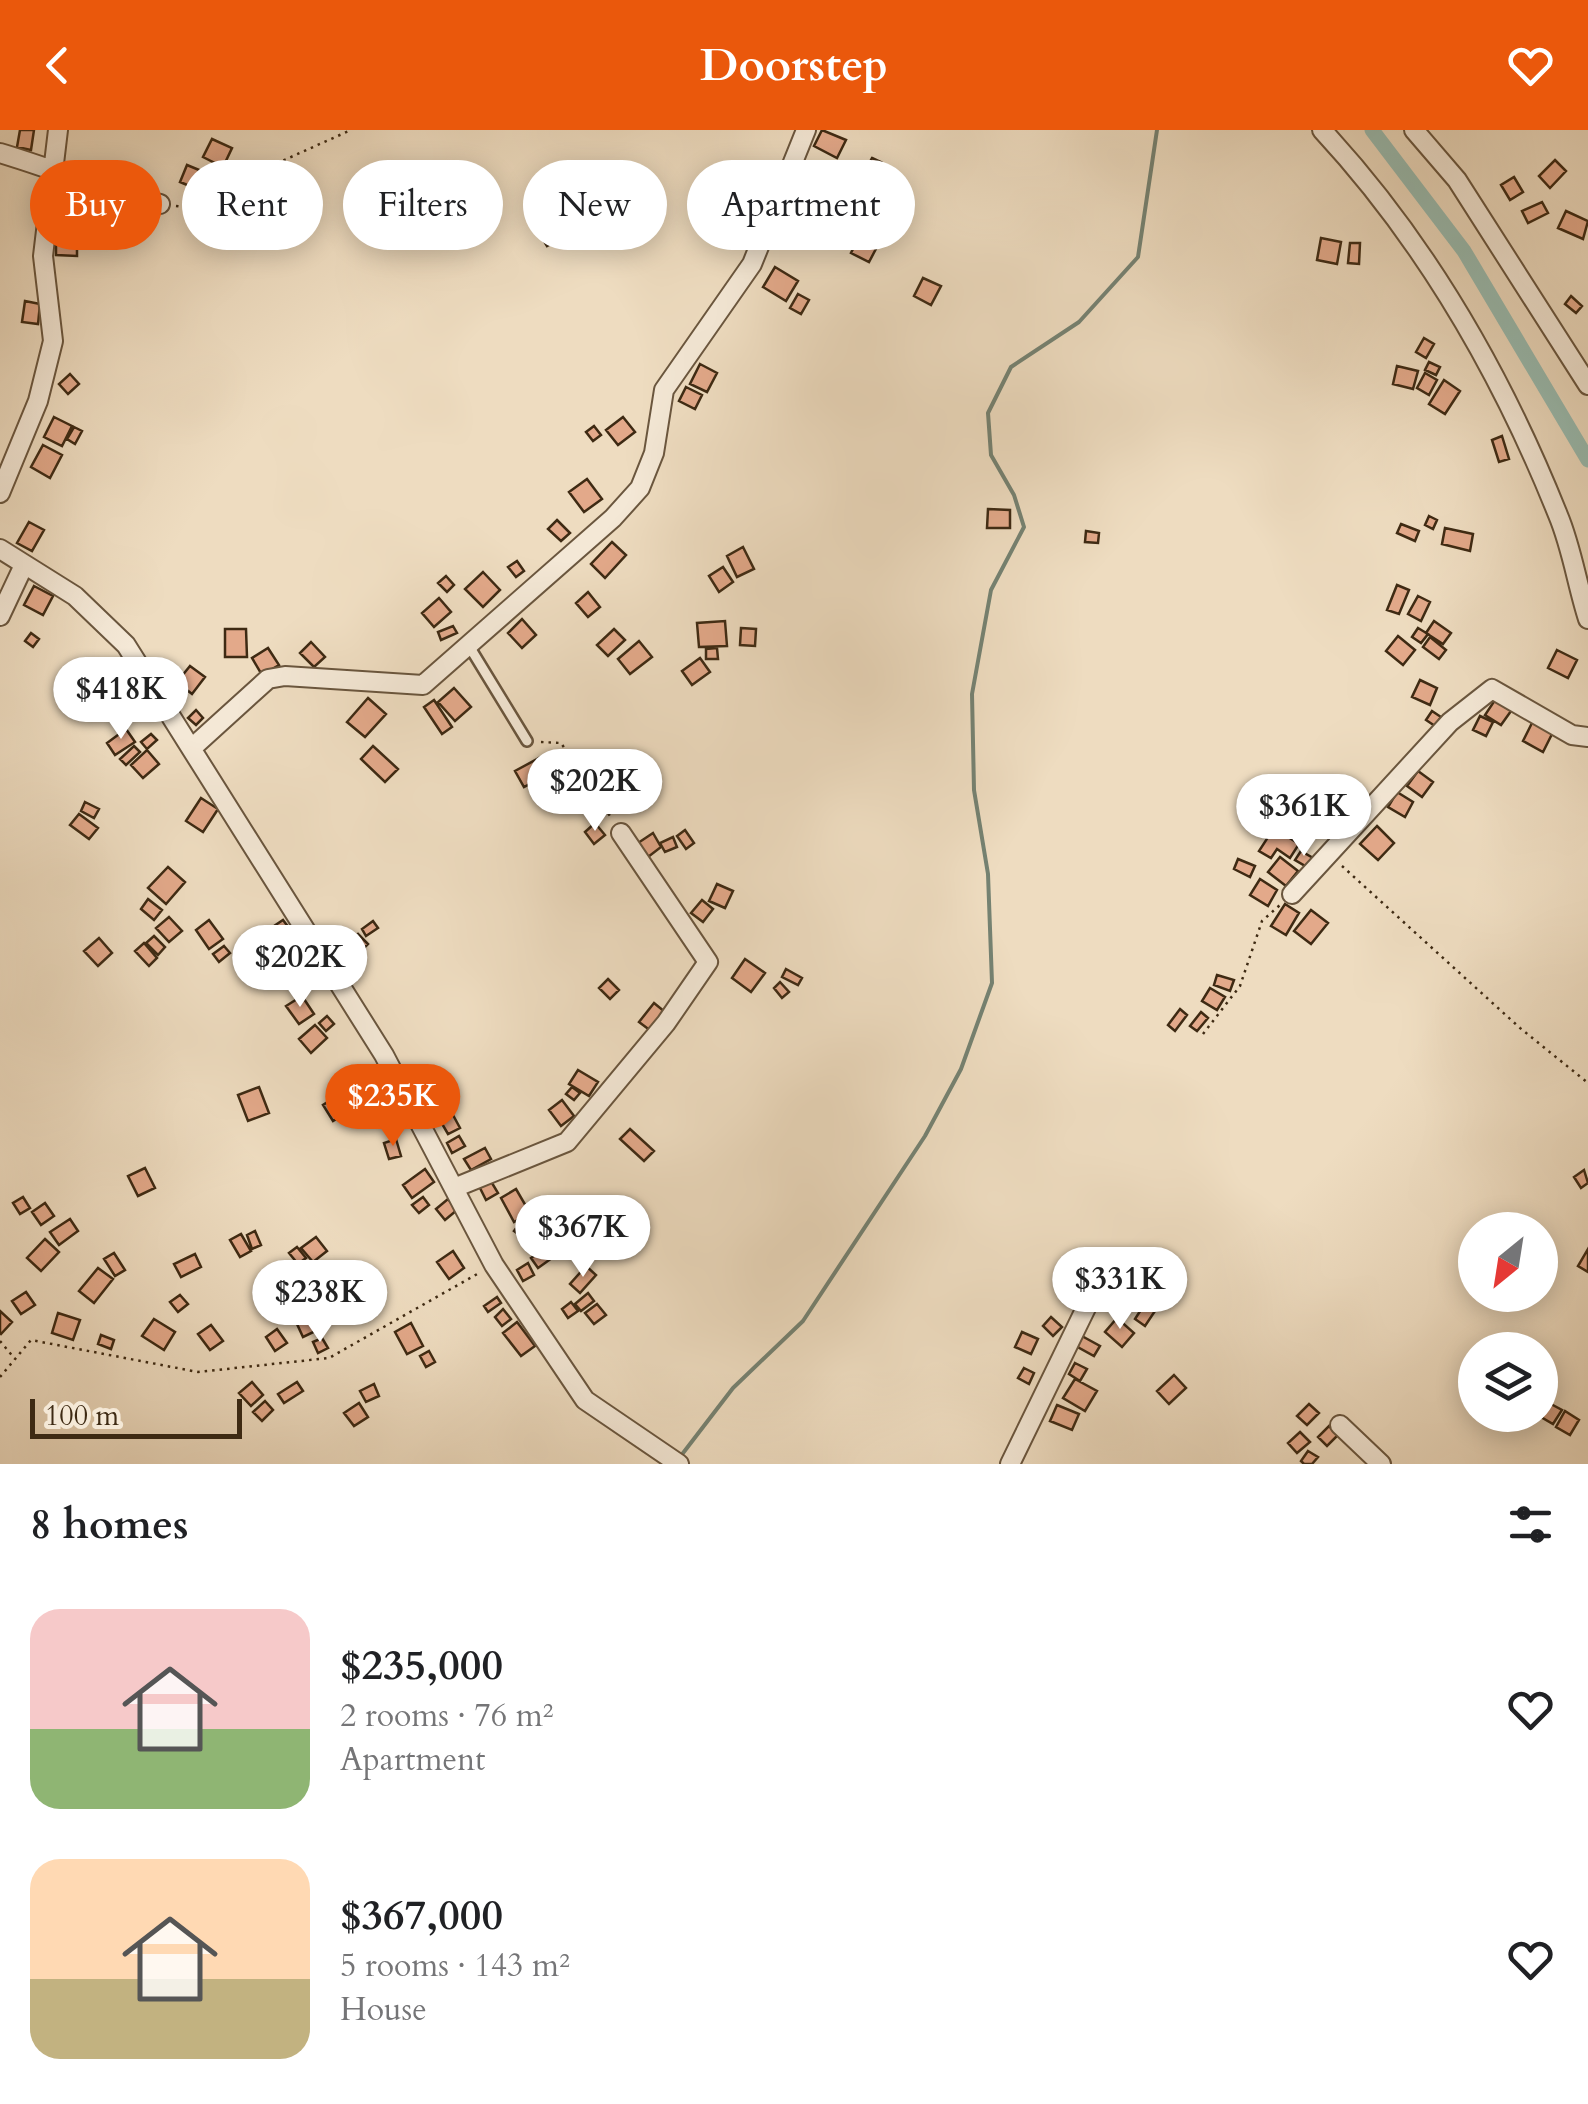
<!DOCTYPE html>
<html lang="en">
<head>
<meta charset="utf-8">
<style>
  :root { --surface:#fff; --page:#f2f2f2; --text:#202124; --muted:#757577; --accent:#ea580c }
  body { margin:0; font-family:Cardo,serif; background:var(--page); color:var(--text); height:100vh; display:flex; flex-direction:column; font-size:38px; white-space:nowrap }
  * { box-sizing:border-box; margin:0 }
  p { font-size:32px; color:var(--muted) }
  .icon { flex:none; width:55px; height:55px; fill:none; stroke:currentColor; stroke-width:2; stroke-linecap:round; stroke-linejoin:round }
  .map { position:relative; height:1334px; overflow:hidden }
  .details { display:flex; flex-direction:column; background:var(--surface); flex:1 }
  .details>* { flex:none }
  .guide { position:absolute; left:30px; top:30px; width:1000px; height:90px; display:flex; gap:20px }
  .needle { width:65px; rotate:210deg }
  .buttons { position:absolute; left:1458px; top:1082px; display:grid; gap:20px }
  .buttons a { display:grid; place-items:center; width:100px; height:100px; border-radius:50%; background:var(--surface); box-shadow:0 5px 25px #0003; font-size:50px }
  .scale { position:absolute; left:30px; bottom:25px; width:212px; box-sizing:border-box; padding-left:10px; border:5px solid #3e2a13; border-top:0; font-size:28px; line-height:35px; white-space:nowrap; color:#3e2a13; -webkit-text-stroke:8px #f4e8d6; paint-order:stroke }
  .price { position:absolute; translate:-50% -85px; padding:0 22px; border-radius:35px; background:#fff; color:#222; font-size:32px; line-height:65px; filter:drop-shadow(0 2px 5px #0008) }
  .price::after { content:''; position:absolute; left:50%; top:60px; width:30px; height:22px; margin-left:-15px; background:inherit; clip-path:polygon(0 0,100% 0,50% 100%) }
  .price.selected { background:var(--accent); color:#fff }
  ul { padding:0; list-style:none }
  li { display:flex; align-items:center; gap:30px; height:250px; padding:0 30px }
  li span { display:grid; place-items:center; flex:none; width:280px; height:200px; border-radius:30px; color:#555 }
  li>.icon { margin-inline-start:auto }
  span .icon { width:120px; height:120px; fill:#fffc; stroke-width:1 }
  li b { font-size:42px }
  h2 { display:flex; justify-content:space-between; align-items:center; height:120px; padding:0 30px; font-size:42px }
  .pill { padding:0 35px; border-radius:45px; background:var(--surface); box-shadow:0 5px 25px #0003; font-size:35px; line-height:90px }
  .pill.selected { background:var(--accent); color:#fff }
  header { display:flex; justify-content:space-between; align-items:center; height:130px; padding:0 30px; background:var(--accent); color:#fff; font-size:45px; font-weight:700 }
  .map>svg:first-child { display:block }
  .lines { fill:none; stroke-linecap:round; stroke-linejoin:round }
  .stream { stroke:#758272; stroke-width:4 }
  .canal { stroke:#99bcb1; stroke-width:15 }
  .building { fill:#e3a98a; stroke:#3e2a13; stroke-width:2.5 }
  .service-casing { stroke:#6a563e; stroke-width:14 }
  .minor-casing { stroke:#6a563e; stroke-width:22 }
  .path { stroke:#3e2a13; stroke-width:2.5; stroke-dasharray:2.5 5; stroke-linecap:butt }
  .service { stroke:#f4e8d6; stroke-width:9 }
  .minor { stroke:#f4e8d6; stroke-width:18 }
</style>
</head>
<body>
<header><svg class="icon" aria-label="back" viewBox="0 0 24 24"><path d="M15 5l-7 7 7 7"/></svg>Doorstep<svg class="icon" aria-label="heart" viewBox="0 0 24 24"><path d="M12 20l-8-8c-3-5 5-10 8-4 3-6 11-1 8 4z"/></svg></header>
<div class="map">
<svg width="1588" height="1334" viewBox="0 0 1588 1334">
  <rect width="100%" height="100%" fill="#eedcc0"/>
  <filter id="stains"><feTurbulence type="fractalNoise" baseFrequency=".002" numOctaves="4"/><feColorMatrix values="0 0 0 0 .2 0 0 0 0 .09 0 0 0 0 .02 0 0 0 .5 -.17"/></filter>
  <radialGradient id="worn" r=".72"><stop offset=".6" stop-color="#630" stop-opacity="0"/><stop offset="1" stop-color="#630" stop-opacity=".3"/></radialGradient>
  <g class="lines">
    <path class="stream" d="M 680,1327 L 733,1258 L 803,1191 L 925,1006 L 961,939 L 992,853 L 988,744 L 974,660 L 972,564 L 991,460 L 1024,397 L 1014,365 L 991,325 L 988,283 L 1011,237 L 1079,192 L 1138,127 L 1157,0"/>
    <path class="canal" d="M 1372,0 L 1464,121 L 1588,330"/>
  </g>
  <path class="building" d="M 20,0 L 34,0 L 31,20 L 17,17 Z
    M 822,0 L 846,10 L 837,28 L 814,16 Z
    M 212,9 L 232,18 L 223,37 L 203,27 Z
    M 872,28 L 881,32 L 875,44 L 866,39 Z
    M 1555,30 L 1566,41 L 1550,58 L 1539,46 Z
    M 187,35 L 204,42 L 197,59 L 180,52 Z
    M 1514,47 L 1523,62 L 1510,70 L 1501,55 Z
    M 835,55 L 855,65 L 847,80 L 828,70 Z
    M 75,56 L 89,65 L 78,84 L 63,75 Z
    M 643,64 L 664,75 L 649,104 L 628,93 Z
    M 1542,72 L 1548,83 L 1528,93 L 1522,81 Z
    M 1566,81 L 1588,91 L 1583,109 L 1558,98 Z
    M 601,83 L 608,96 L 599,100 L 592,87 Z
    M 559,85 L 569,104 L 547,116 L 536,98 Z
    M 860,105 L 878,115 L 869,132 L 851,123 Z
    M 56,106 L 77,107 L 77,126 L 56,125 Z
    M 1321,108 L 1341,112 L 1337,134 L 1317,130 Z
    M 1350,113 L 1360,113 L 1359,134 L 1348,133 Z
    M 775,137 L 798,151 L 786,171 L 763,157 Z
    M 923,148 L 941,156 L 931,175 L 914,166 Z
    M 798,164 L 809,170 L 801,184 L 790,178 Z
    M 1571,166 L 1582,176 L 1576,183 L 1565,174 Z
    M 25,171 L 40,174 L 38,194 L 22,192 Z
    M 1424,208 L 1434,214 L 1426,228 L 1416,222 Z
    M 1429,232 L 1440,237 L 1436,245 L 1425,240 Z
    M 700,234 L 717,243 L 707,262 L 690,254 Z
    M 1397,236 L 1418,241 L 1413,259 L 1393,254 Z
    M 1425,243 L 1437,250 L 1429,265 L 1417,258 Z
    M 70,244 L 79,254 L 68,264 L 59,254 Z
    M 1444,250 L 1460,261 L 1445,284 L 1429,274 Z
    M 686,257 L 702,265 L 695,279 L 679,271 Z
    M 54,287 L 72,296 L 62,316 L 44,307 Z
    M 623,287 L 635,302 L 618,315 L 606,300 Z
    M 594,296 L 601,305 L 593,311 L 586,302 Z
    M 74,297 L 82,301 L 75,314 L 67,309 Z
    M 1502,306 L 1509,329 L 1499,332 L 1492,310 Z
    M 43,315 L 62,325 L 50,348 L 31,337 Z
    M 587,349 L 602,369 L 584,382 L 569,362 Z
    M 988,379 L 1010,380 L 1010,398 L 987,398 Z
    M 1429,386 L 1437,390 L 1433,399 L 1425,395 Z
    M 557,390 L 570,403 L 561,411 L 548,399 Z
    M 29,392 L 44,400 L 32,421 L 17,413 Z
    M 1401,394 L 1419,401 L 1415,411 L 1397,403 Z
    M 1445,398 L 1473,404 L 1470,421 L 1442,414 Z
    M 1086,401 L 1099,403 L 1098,413 L 1085,412 Z
    M 612,412 L 626,425 L 605,448 L 591,434 Z
    M 743,417 L 754,439 L 737,447 L 727,426 Z
    M 517,431 L 524,441 L 516,447 L 508,437 Z
    M 723,437 L 733,452 L 719,462 L 709,446 Z
    M 483,442 L 500,460 L 483,477 L 465,459 Z
    M 446,446 L 454,455 L 447,462 L 438,453 Z
    M 1397,455 L 1409,460 L 1399,484 L 1387,480 Z
    M 34,456 L 53,466 L 43,485 L 24,475 Z
    M 588,462 L 600,477 L 588,487 L 576,473 Z
    M 1418,466 L 1430,472 L 1421,491 L 1408,484 Z
    M 439,468 L 451,482 L 434,497 L 422,483 Z
    M 522,489 L 536,505 L 522,518 L 508,503 Z
    M 725,491 L 727,516 L 699,517 L 697,493 Z
    M 1434,491 L 1451,503 L 1443,514 L 1426,503 Z
    M 453,496 L 457,503 L 441,510 L 438,502 Z
    M 741,498 L 756,499 L 755,516 L 740,515 Z
    M 1418,498 L 1428,504 L 1421,513 L 1412,507 Z
    M 225,499 L 246,499 L 247,527 L 225,527 Z
    M 614,499 L 625,510 L 608,526 L 597,515 Z
    M 31,503 L 39,509 L 33,517 L 25,511 Z
    M 1398,506 L 1415,520 L 1403,535 L 1386,521 Z
    M 1430,507 L 1446,520 L 1439,529 L 1423,517 Z
    M 639,511 L 652,527 L 630,544 L 618,529 Z
    M 311,512 L 325,527 L 314,537 L 300,523 Z
    M 268,518 L 279,535 L 262,545 L 252,528 Z
    M 717,518 L 718,529 L 706,529 L 706,519 Z
    M 1557,520 L 1577,530 L 1568,548 L 1548,538 Z
    M 700,528 L 710,542 L 692,555 L 682,541 Z
    M 190,536 L 205,547 L 192,564 L 177,552 Z
    M 121,538 L 134,552 L 113,572 L 99,557 Z
    M 1420,550 L 1437,558 L 1430,575 L 1412,567 Z
    M 454,558 L 471,577 L 455,591 L 438,572 Z
    M 368,568 L 386,584 L 365,607 L 347,592 Z
    M 94,569 L 104,580 L 94,590 L 83,579 Z
    M 434,570 L 452,597 L 442,604 L 424,577 Z
    M 1495,570 L 1511,581 L 1501,595 L 1485,585 Z
    M 196,580 L 203,588 L 196,595 L 188,588 Z
    M 1432,581 L 1441,587 L 1435,596 L 1426,590 Z
    M 1480,586 L 1493,592 L 1486,606 L 1473,600 Z
    M 1533,591 L 1553,602 L 1543,622 L 1523,611 Z
    M 126,599 L 135,612 L 115,625 L 107,613 Z
    M 151,604 L 157,610 L 147,619 L 141,612 Z
    M 134,616 L 140,622 L 126,635 L 120,629 Z
    M 373,616 L 398,639 L 385,652 L 361,629 Z
    M 147,620 L 159,634 L 143,648 L 131,635 Z
    M 539,628 L 548,644 L 524,657 L 515,641 Z
    M 1418,641 L 1433,652 L 1422,667 L 1407,656 Z
    M 1331,647 L 1341,654 L 1333,666 L 1323,660 Z
    M 1319,662 L 1337,673 L 1326,691 L 1308,681 Z
    M 1397,662 L 1413,672 L 1405,687 L 1388,677 Z
    M 1344,666 L 1355,674 L 1345,689 L 1334,681 Z
    M 201,668 L 218,679 L 203,702 L 186,691 Z
    M 85,672 L 99,679 L 94,688 L 81,681 Z
    M 79,684 L 98,698 L 89,709 L 70,695 Z
    M 595,693 L 605,705 L 594,714 L 585,702 Z
    M 1377,696 L 1394,713 L 1378,730 L 1360,714 Z
    M 1274,698 L 1299,714 L 1290,728 L 1277,719 L 1271,728 L 1259,721 Z
    M 685,700 L 694,713 L 686,719 L 677,706 Z
    M 653,703 L 661,717 L 648,727 L 638,713 Z
    M 673,707 L 677,717 L 665,722 L 660,713 Z
    M 1301,721 L 1313,728 L 1307,737 L 1295,730 Z
    M 1280,727 L 1298,741 L 1286,756 L 1268,742 Z
    M 1238,729 L 1255,736 L 1250,747 L 1234,739 Z
    M 168,737 L 185,752 L 166,774 L 148,758 Z
    M 1260,749 L 1277,760 L 1268,776 L 1250,765 Z
    M 717,754 L 733,761 L 725,778 L 709,771 Z
    M 148,769 L 162,780 L 154,790 L 141,779 Z
    M 702,770 L 713,779 L 703,792 L 691,783 Z
    M 1285,774 L 1299,783 L 1286,805 L 1271,796 Z
    M 1311,780 L 1328,793 L 1311,814 L 1294,801 Z
    M 169,787 L 182,801 L 169,812 L 156,798 Z
    M 209,790 L 223,809 L 209,819 L 196,800 Z
    M 283,790 L 298,810 L 286,819 L 271,798 Z
    M 373,791 L 378,798 L 366,806 L 362,799 Z
    M 358,804 L 368,814 L 359,823 L 349,812 Z
    M 154,806 L 165,817 L 158,825 L 146,813 Z
    M 99,808 L 112,823 L 98,836 L 84,821 Z
    M 144,813 L 157,828 L 149,836 L 135,821 Z
    M 224,816 L 230,823 L 219,832 L 213,824 Z
    M 745,829 L 765,843 L 751,862 L 732,848 Z
    M 786,839 L 802,848 L 798,855 L 782,847 Z
    M 1217,845 L 1234,850 L 1230,861 L 1214,855 Z
    M 608,849 L 619,860 L 610,869 L 599,858 Z
    M 780,852 L 789,862 L 782,868 L 774,858 Z
    M 1210,858 L 1225,867 L 1217,880 L 1202,871 Z
    M 302,866 L 314,884 L 299,894 L 286,876 Z
    M 654,873 L 665,882 L 651,901 L 639,892 Z
    M 1180,879 L 1187,885 L 1175,901 L 1168,895 Z
    M 1201,882 L 1208,888 L 1197,901 L 1190,896 Z
    M 327,886 L 334,894 L 326,901 L 319,893 Z
    M 315,895 L 327,908 L 311,923 L 299,909 Z
    M 578,940 L 598,952 L 589,966 L 569,954 Z
    M 358,945 L 371,959 L 357,971 L 345,957 Z
    M 259,957 L 269,983 L 248,991 L 238,965 Z
    M 572,957 L 580,963 L 574,970 L 566,964 Z
    M 342,963 L 352,979 L 333,991 L 323,975 Z
    M 562,970 L 574,986 L 561,996 L 549,980 Z
    M 453,985 L 460,998 L 448,1004 L 441,992 Z
    M 630,999 L 654,1021 L 644,1031 L 620,1009 Z
    M 459,1006 L 465,1016 L 452,1023 L 447,1013 Z
    M 396,1009 L 401,1026 L 389,1029 L 384,1013 Z
    M 485,1018 L 491,1029 L 471,1040 L 464,1029 Z
    M 145,1038 L 155,1058 L 138,1066 L 128,1046 Z
    M 425,1039 L 434,1052 L 412,1068 L 403,1055 Z
    M 1584,1040 L 1588,1053 L 1581,1058 L 1574,1047 Z
    M 489,1048 L 498,1063 L 486,1070 L 478,1054 Z
    M 516,1059 L 530,1083 L 514,1092 L 501,1068 Z
    M 23,1067 L 30,1078 L 20,1084 L 13,1073 Z
    M 423,1067 L 429,1075 L 419,1083 L 412,1075 Z
    M 565,1067 L 572,1084 L 555,1091 L 548,1075 Z
    M 448,1069 L 457,1080 L 445,1090 L 436,1079 Z
    M 45,1073 L 54,1086 L 41,1095 L 32,1082 Z
    M 543,1079 L 549,1087 L 541,1093 L 535,1085 Z
    M 70,1089 L 78,1101 L 59,1115 L 50,1102 Z
    M 523,1089 L 534,1098 L 525,1109 L 514,1101 Z
    M 255,1101 L 261,1115 L 252,1119 L 247,1105 Z
    M 241,1104 L 251,1121 L 240,1127 L 230,1110 Z
    M 316,1107 L 327,1121 L 313,1132 L 301,1118 Z
    M 45,1109 L 59,1122 L 41,1141 L 27,1128 Z
    M 297,1117 L 306,1128 L 298,1134 L 289,1123 Z
    M 545,1118 L 552,1128 L 538,1138 L 531,1128 Z
    M 1588,1119 L 1588,1142 L 1578,1136 Z
    M 453,1121 L 464,1138 L 449,1149 L 437,1132 Z
    M 114,1123 L 125,1140 L 115,1146 L 104,1129 Z
    M 195,1124 L 201,1137 L 181,1147 L 174,1134 Z
    M 528,1133 L 534,1145 L 523,1151 L 517,1140 Z
    M 586,1136 L 596,1145 L 580,1163 L 570,1154 Z
    M 98,1138 L 113,1149 L 94,1173 L 79,1161 Z
    M 305,1147 L 314,1161 L 301,1170 L 292,1157 Z
    M 288,1156 L 300,1175 L 284,1184 L 272,1166 Z
    M 1128,1157 L 1140,1167 L 1132,1177 L 1120,1168 Z
    M 26,1162 L 35,1175 L 21,1184 L 12,1171 Z
    M 588,1163 L 594,1171 L 581,1181 L 575,1174 Z
    M 180,1165 L 188,1174 L 178,1182 L 170,1172 Z
    M 497,1167 L 501,1173 L 488,1182 L 484,1176 Z
    M 571,1172 L 578,1181 L 568,1188 L 562,1179 Z
    M 1146,1172 L 1157,1178 L 1145,1196 L 1135,1189 Z
    M 597,1174 L 606,1185 L 594,1194 L 585,1183 Z
    M 503,1179 L 511,1189 L 502,1196 L 495,1187 Z
    M 0,1181 L 12,1192 L 1,1204 L 0,1203 Z
    M 58,1183 L 80,1190 L 73,1210 L 52,1203 Z
    M 314,1186 L 320,1199 L 303,1207 L 297,1194 Z
    M 1051,1187 L 1062,1197 L 1053,1206 L 1043,1196 Z
    M 1117,1188 L 1134,1203 L 1122,1217 L 1105,1202 Z
    M 154,1189 L 175,1202 L 164,1220 L 142,1206 Z
    M 517,1192 L 535,1216 L 521,1226 L 503,1203 Z
    M 411,1193 L 423,1216 L 407,1224 L 395,1202 Z
    M 211,1195 L 223,1211 L 210,1220 L 198,1204 Z
    M 277,1199 L 287,1213 L 275,1221 L 266,1207 Z
    M 1022,1202 L 1038,1209 L 1031,1224 L 1015,1217 Z
    M 101,1205 L 114,1210 L 111,1219 L 98,1214 Z
    M 1080,1205 L 1100,1216 L 1094,1226 L 1074,1215 Z
    M 322,1208 L 328,1218 L 318,1223 L 313,1212 Z
    M 429,1221 L 435,1232 L 426,1237 L 420,1226 Z
    M 1075,1233 L 1087,1239 L 1080,1251 L 1069,1244 Z
    M 1024,1238 L 1034,1243 L 1029,1254 L 1018,1248 Z
    M 1174,1245 L 1186,1258 L 1169,1274 L 1157,1261 Z
    M 1075,1249 L 1097,1261 L 1085,1281 L 1063,1268 Z
    M 252,1252 L 263,1265 L 251,1276 L 239,1263 Z
    M 297,1252 L 303,1261 L 284,1273 L 278,1264 Z
    M 374,1254 L 379,1266 L 366,1272 L 360,1261 Z
    M 265,1271 L 273,1280 L 262,1291 L 253,1282 Z
    M 359,1273 L 368,1287 L 354,1296 L 344,1283 Z
    M 1549,1273 L 1562,1280 L 1553,1294 L 1541,1287 Z
    M 1309,1274 L 1319,1283 L 1307,1295 L 1297,1286 Z
    M 1057,1275 L 1079,1284 L 1072,1300 L 1050,1291 Z
    M 1565,1281 L 1579,1290 L 1570,1305 L 1556,1297 Z
    M 1329,1296 L 1338,1305 L 1327,1316 L 1318,1307 Z
    M 1300,1302 L 1310,1312 L 1297,1323 L 1288,1313 Z
    M 1308,1321 L 1318,1327 L 1312,1334 L 1304,1334 L 1301,1331 Z"/>
  <g class="lines">
    <g class="service-casing">
      <path id="service" d="M 469,516 L 527,611"/>
    </g>
    <g class="minor-casing">
      <path id="minor" d="M 1322,0 C 1424,110 1502,245 1558,385 C 1572,418 1577,455 1588,489
        M 1414,0 L 1457,50 L 1588,255
        M 0,23 C 54,39 105,61 160,74
        M 0,363 L 38,271 L 53,211 L 43,126 L 58,0
        M 0,419 L 75,466 L 126,515 L 384,925 L 494,1135 L 585,1270 L 679,1334
        M 0,486 L 24,435
        M 193,617 L 268,549 L 285,546 L 423,555 L 613,388 L 640,358 L 654,323 L 664,260 L 752,134 L 806,0
        M 1292,764 L 1450,592 L 1492,559 L 1572,605 L 1588,607
        M 454,1058 L 567,1012 L 666,893 L 708,832 L 621,703
        M 1340,1295 L 1381,1334
        M 1010,1334 L 1102,1145"/>
    </g>
    <path class="path" d="M 176,76 L 190,78 L 211,71 L 233,53 L 351,0
      M 541,612 L 561,613 L 612,689
      M 1342,736 L 1520,898 L 1588,953
      M 1203,904 L 1240,856 L 1262,791 L 1280,775
      M 0,1211 L 15,1229
      M 0,1247 L 31,1210 L 198,1242 L 329,1228 L 479,1143"/>
    <use href="#service" class="service"/>
    <use href="#minor" class="minor"/>
  </g>
  <rect width="100%" height="100%" filter="url(#stains)"/>
  <rect width="100%" height="100%" fill="url(#worn)"/>
</svg>
<div class="buttons">
<a><svg class="needle" viewBox="-14 -14 28 28"><path d="M0-13l5 13h-10z" fill="#e53935"/><path d="M0 13l5-13h-10z" fill="#757577"/></svg></a>
<a><svg class="icon" aria-label="layers" viewBox="0 0 24 24"><path d="M12 4l9 5-9 5-9-5zM3 14l9 5 9-5"/></svg></a>
</div>
<div class="scale">100 m</div>
<b class="price" style="left:121px;top:612px">$418K</b>
<b class="price" style="left:595px;top:704px">$202K</b>
<b class="price" style="left:1304px;top:729px">$361K</b>
<b class="price" style="left:300px;top:880px">$202K</b>
<b class="price selected" style="left:393px;top:1019px">$235K</b>
<b class="price" style="left:583px;top:1150px">$367K</b>
<b class="price" style="left:1120px;top:1202px">$331K</b>
<b class="price" style="left:320px;top:1215px">$238K</b>
<div class="guide">
<a class="pill selected">Buy</a>
<a class="pill">Rent</a>
<a class="pill">Filters</a>
<a class="pill">New</a>
<a class="pill">Apartment</a>
</div>
</div>
<section class="details">
<h2>8 homes<svg class="icon" aria-label="filters" viewBox="0 0 24 24"><path d="M4 7h16M4 17h16"/><circle cx="9" cy="7" r="2"/><circle cx="15" cy="17" r="2"/></svg></h2>
<ul>
<li><span style="background:linear-gradient(#f6c9c9 60%,#8fb573 0)"><svg class="icon" aria-label="home" viewBox="0 0 24 24"><path d="M3 11l9-7 9 7M6 9v11h12V9"/></svg></span><div><b>$235,000</b><p>2 rooms · 76 m²</p><p>Apartment</p></div><svg class="icon" aria-label="heart" viewBox="0 0 24 24"><path d="M12 20l-8-8c-3-5 5-10 8-4 3-6 11-1 8 4z"/></svg></li>
<li><span style="background:linear-gradient(#ffd9b3 60%,#c2b280 0)"><svg class="icon" aria-label="home" viewBox="0 0 24 24"><path d="M3 11l9-7 9 7M6 9v11h12V9"/></svg></span><div><b>$367,000</b><p>5 rooms · 143 m²</p><p>House</p></div><svg class="icon" aria-label="heart" viewBox="0 0 24 24"><path d="M12 20l-8-8c-3-5 5-10 8-4 3-6 11-1 8 4z"/></svg></li>
</ul>
</section>
</body>
</html>
